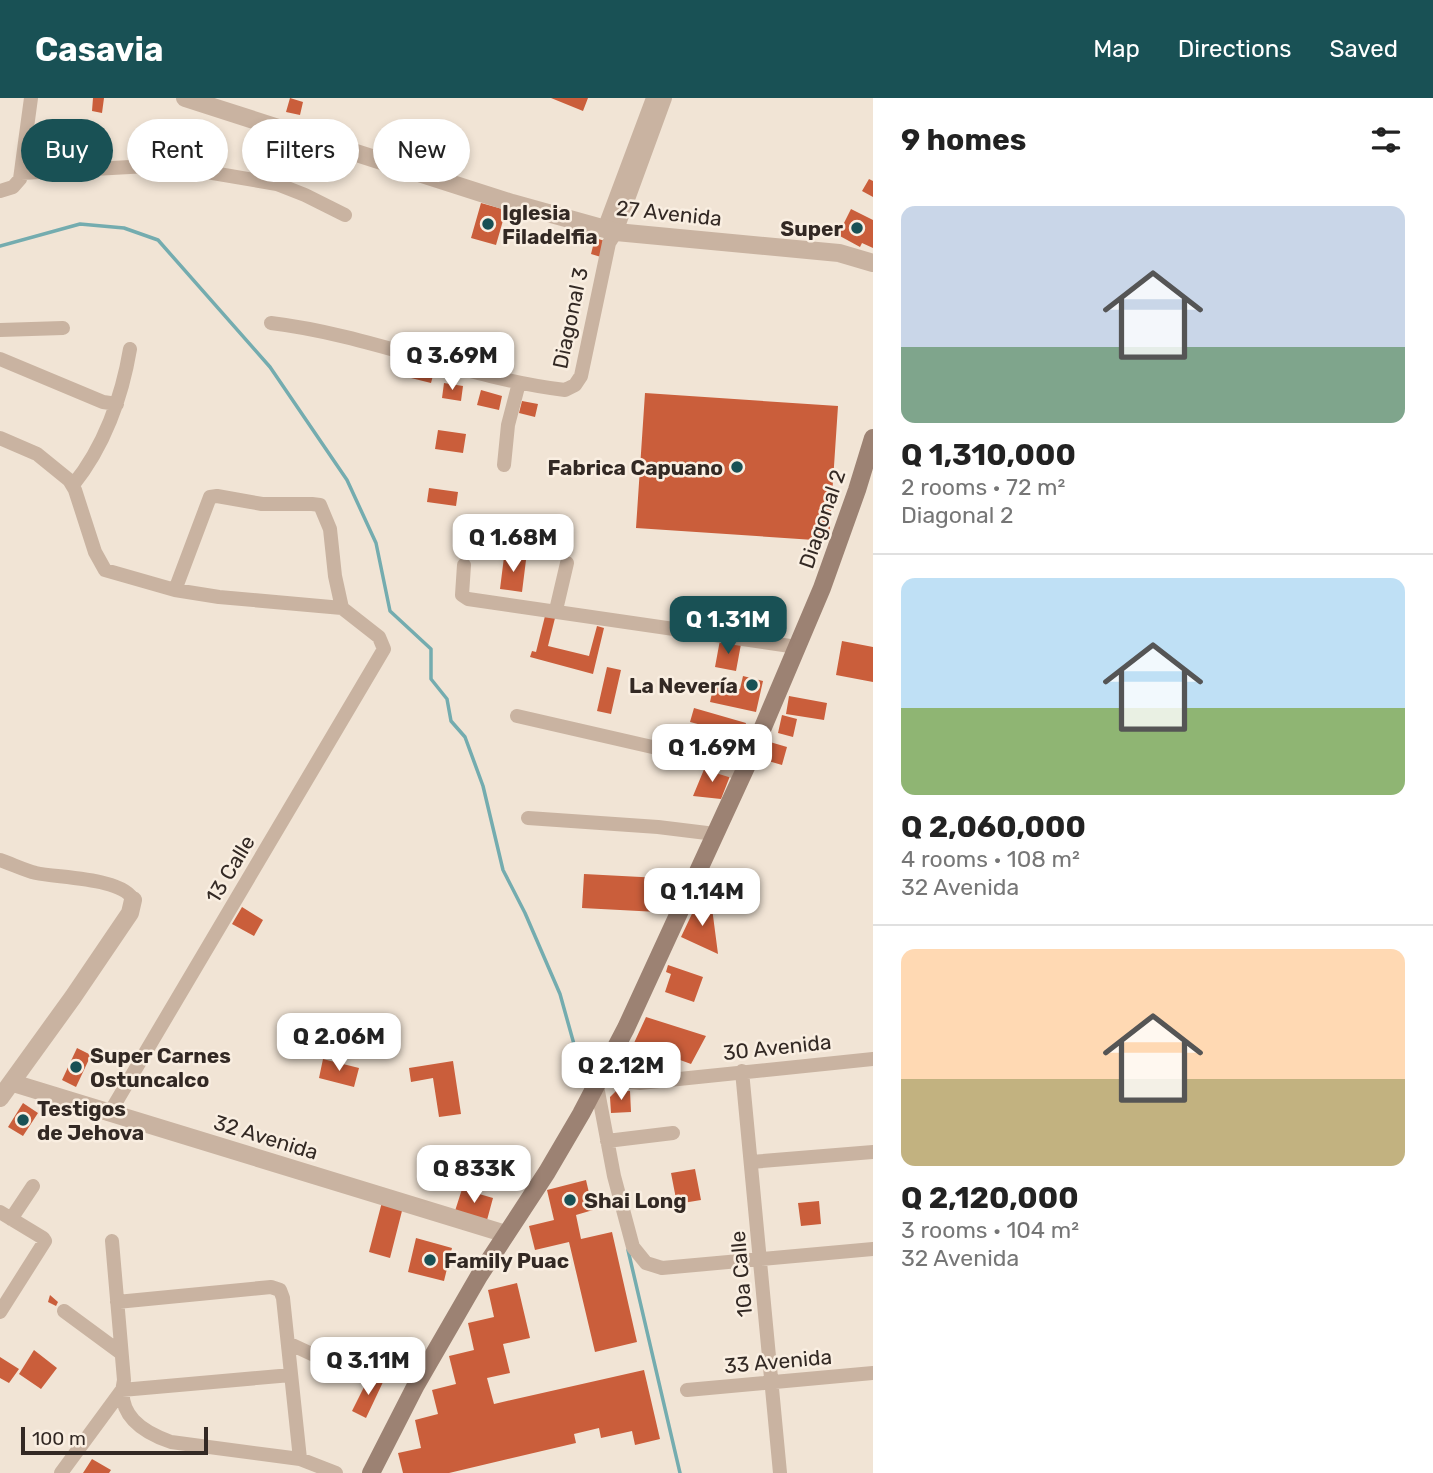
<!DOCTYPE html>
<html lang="en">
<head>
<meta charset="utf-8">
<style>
  :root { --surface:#fff; --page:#f2f2f2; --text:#222; --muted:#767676; --line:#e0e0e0; --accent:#195155 }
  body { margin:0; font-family:Rubik,sans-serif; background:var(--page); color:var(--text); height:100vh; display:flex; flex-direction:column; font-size:26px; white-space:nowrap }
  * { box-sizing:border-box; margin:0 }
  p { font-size:23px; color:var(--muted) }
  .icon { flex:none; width:38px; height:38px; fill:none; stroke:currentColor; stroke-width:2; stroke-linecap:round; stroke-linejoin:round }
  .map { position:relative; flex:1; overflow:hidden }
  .drawer { display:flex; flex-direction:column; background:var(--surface); width:560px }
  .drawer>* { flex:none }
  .banner { position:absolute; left:21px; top:21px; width:665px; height:63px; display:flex; gap:14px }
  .scale { position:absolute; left:21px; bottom:18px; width:187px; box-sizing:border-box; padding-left:7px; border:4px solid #332924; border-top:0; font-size:19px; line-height:24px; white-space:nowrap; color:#332924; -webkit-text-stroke:5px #f9eee1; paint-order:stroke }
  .price { position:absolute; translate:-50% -60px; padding:0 16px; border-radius:14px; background:#fff; color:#222; font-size:23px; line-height:46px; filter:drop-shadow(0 2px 4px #0008) }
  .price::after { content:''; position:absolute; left:50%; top:42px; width:21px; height:16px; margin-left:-10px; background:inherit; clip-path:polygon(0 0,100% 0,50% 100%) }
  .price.selected { background:var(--accent); color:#fff }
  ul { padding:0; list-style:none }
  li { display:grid; align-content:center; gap:14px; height:371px; padding:0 28px }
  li+li { border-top:2px solid var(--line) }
  li span { display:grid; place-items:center; height:217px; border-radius:14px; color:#555 }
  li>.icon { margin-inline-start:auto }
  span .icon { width:126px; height:126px; fill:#fffc; stroke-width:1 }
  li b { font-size:30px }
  h2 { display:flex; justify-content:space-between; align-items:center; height:84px; padding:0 28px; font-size:30px }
  .tag { padding:0 24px; border-radius:32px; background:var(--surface); box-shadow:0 4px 10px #0003; font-size:24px; line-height:63px }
  .tag.selected { background:var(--accent); color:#fff }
  header { display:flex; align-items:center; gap:42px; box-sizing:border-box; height:98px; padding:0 35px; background:var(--accent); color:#fff }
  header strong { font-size:33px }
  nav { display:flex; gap:38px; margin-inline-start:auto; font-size:24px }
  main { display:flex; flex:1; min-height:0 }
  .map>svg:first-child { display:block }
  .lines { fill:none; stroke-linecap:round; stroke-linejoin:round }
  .stream { stroke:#74acaf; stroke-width:3.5 }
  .building { fill:#ca5e3b }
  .minor { stroke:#c9b3a1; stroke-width:14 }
  .tertiary { stroke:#c9b3a1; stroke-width:18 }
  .secondary { stroke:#9c8273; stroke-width:18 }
  .poi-dot { fill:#195155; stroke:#f9eee1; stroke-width:2.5 }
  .labels { text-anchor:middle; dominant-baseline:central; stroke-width:5; stroke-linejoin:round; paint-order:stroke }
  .poi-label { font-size:21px; font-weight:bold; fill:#332924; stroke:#f9eee1; text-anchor:start }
  .street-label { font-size:21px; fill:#332924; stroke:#f9eee1 }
</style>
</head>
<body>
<header>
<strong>Casavia</strong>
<nav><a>Map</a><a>Directions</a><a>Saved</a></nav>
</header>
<main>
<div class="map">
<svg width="873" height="1375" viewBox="0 0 873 1375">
  <rect width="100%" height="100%" fill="#f1e4d5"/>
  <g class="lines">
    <path class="stream" d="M 0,148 L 80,126 L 124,130 L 158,142 L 270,269 L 347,382 L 376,445 L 390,513 L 431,551 L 431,581 L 447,601 L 451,623 L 465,639 L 483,688 L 503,772 L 525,815 L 560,896 L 584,982
      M 628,1152 L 680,1375"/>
  </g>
  <path class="building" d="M 93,0 L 104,0 L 102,15 L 92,13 Z
    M 290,0 L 303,4 L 300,17 L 286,14 Z
    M 551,0 L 588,0 L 583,13 Z
    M 280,42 L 296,46 L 287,85 L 271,82 Z
    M 869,81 L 873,83 L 873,99 L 862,93 Z
    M 481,105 L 506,112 L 496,147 L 471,140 Z
    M 851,111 L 873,122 L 873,150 L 862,145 L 860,149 L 838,137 Z
    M 595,140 L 605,143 L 601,159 L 591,156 Z
    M 414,265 L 435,270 L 431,285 L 411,280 Z
    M 444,285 L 463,288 L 461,303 L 442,300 Z
    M 481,292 L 502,298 L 499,312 L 477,307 Z
    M 645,295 L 838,308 L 829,443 L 636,430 Z
    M 522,303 L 538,306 L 535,319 L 519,315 Z
    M 438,332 L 466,336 L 463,355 L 435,351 Z
    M 429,390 L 458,394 L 456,408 L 427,404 Z
    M 504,459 L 526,462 L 522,494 L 500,491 Z
    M 720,499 L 752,506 L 747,527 L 716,520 Z
    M 545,518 L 555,520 L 548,548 L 589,558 L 597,528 L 604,530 L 593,576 L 530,559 L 532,553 L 536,554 Z
    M 720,542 L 741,546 L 736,573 L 715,569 Z
    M 842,543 L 873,549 L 873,584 L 836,577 Z
    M 607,569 L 621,572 L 611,616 L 597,613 Z
    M 743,578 L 763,583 L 756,614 L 710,604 L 714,586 L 740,591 Z
    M 789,598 L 827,605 L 824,622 L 786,616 Z
    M 694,610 L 746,625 L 737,656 L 708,647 L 713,630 L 690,624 Z
    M 782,617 L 797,621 L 793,639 L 778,635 Z
    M 770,644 L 787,649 L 782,667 L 765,662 Z
    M 705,669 L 730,678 L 721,701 L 693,698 Z
    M 584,776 L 660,780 L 658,814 L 582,810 Z
    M 698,803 L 712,810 L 718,856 L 681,839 Z
    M 242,809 L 263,822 L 254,838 L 232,826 Z
    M 668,867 L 703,879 L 694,904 L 665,894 L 671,876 L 666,874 Z
    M 330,919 L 372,931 L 367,950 L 325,938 Z
    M 646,919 L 706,938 L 691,966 L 634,945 Z
    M 77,950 L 91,957 L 76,989 L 62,982 Z
    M 323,961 L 359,970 L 354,989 L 319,980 Z
    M 453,963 L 461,1016 L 439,1019 L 433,980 L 411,984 L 409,970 Z
    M 616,993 L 630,993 L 631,1014 L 611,1015 L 610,999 Z
    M 23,1005 L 38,1015 L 23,1038 L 8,1029 Z
    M 695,1071 L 701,1102 L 677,1106 L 671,1075 Z
    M 586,1082 L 593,1112 L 576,1117 L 581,1141 L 612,1134 L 637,1244 L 595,1254 L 569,1144 L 535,1152 L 529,1128 L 554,1122 L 547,1092 Z
    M 462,1091 L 493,1100 L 487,1122 L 455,1113 Z
    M 819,1103 L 821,1126 L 801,1128 L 798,1105 Z
    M 382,1104 L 403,1109 L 390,1160 L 369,1154 Z
    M 416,1140 L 452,1150 L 444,1183 L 408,1174 Z
    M 517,1185 L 530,1240 L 503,1246 L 510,1275 L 487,1280 L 494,1306 L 644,1272 L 660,1341 L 635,1347 L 632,1333 L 601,1340 L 599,1330 L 574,1336 L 576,1345 L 449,1375 L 403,1375 L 398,1355 L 421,1350 L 415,1322 L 438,1316 L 432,1292 L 456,1286 L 449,1258 L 474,1252 L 468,1225 L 494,1219 L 488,1192 Z
    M 50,1197 L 58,1204 L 56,1208 L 48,1204 Z
    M 34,1252 L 57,1270 L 41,1291 L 19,1276 Z
    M 0,1259 L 19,1271 L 9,1285 L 0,1280 Z
    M 370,1277 L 383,1284 L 366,1320 L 352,1313 Z
    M 92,1361 L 111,1372 L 109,1375 L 83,1375 Z"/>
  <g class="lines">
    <path class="minor" d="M 21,75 L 148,68 L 195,72 L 277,86 L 305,97 L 345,117
      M 0,93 L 13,89 L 20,81 L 31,0
      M 604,131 L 653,0
      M 271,225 C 371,237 465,280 565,292 L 575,287 L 581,278 L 609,145 L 616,134 L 665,0
      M 0,232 L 63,230
      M 0,261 L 103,304 L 117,306
      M 0,340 L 37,356 L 69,382 L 75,392 L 95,454 L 105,472 L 175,492 L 219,499 L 342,510 L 379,539 L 384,551 L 109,1016
      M 504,367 L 508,327 L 519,285
      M 73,387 C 104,349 122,299 130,251
      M 464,467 L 462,497 L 468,501 L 797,549
      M 175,492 L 210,399 L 217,398 L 262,406 L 312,406 L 320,407 L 330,431 L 335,478 L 342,510
      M 556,512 L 567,465
      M 517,618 L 661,651 L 743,676
      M 528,720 L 658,729 L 715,736
      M 0,762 C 12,766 24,772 36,775 C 59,780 124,780 133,802
      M 742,973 L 780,1375
      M 604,974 L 621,983 L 640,985 L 873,961
      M 597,988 L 614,1078 L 633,1149 L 646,1165 L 662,1170 L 873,1151
      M 607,1043 L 673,1035
      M 751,1064 L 873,1054
      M 0,1114 L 43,1140 L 45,1143 L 0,1214
      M 11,1121 L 33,1088
      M 112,1143 L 124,1282 C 116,1317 142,1334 171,1344 L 300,1361 L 336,1375
      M 117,1204 L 271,1189 L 280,1192 L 283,1200 L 300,1361
      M 64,1213 L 121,1255
      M 288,1245 L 359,1278
      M 687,1292 L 873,1275
      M 61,1375 L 122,1292 L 291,1277"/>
    <path class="tertiary" d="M 185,0 L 512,105 L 616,134 L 839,155 L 873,165
      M 13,985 L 506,1136
      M 0,1000 L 73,899 L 130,815 L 133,802"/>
    <path class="secondary" d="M 371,1375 L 416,1287 L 479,1178 L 547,1074 L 581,1016 L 626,930 L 747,667 L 822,490 L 857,392 L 873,340"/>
  </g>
  <g class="poi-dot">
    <circle cx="488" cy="126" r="7"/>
    <circle cx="857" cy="130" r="7"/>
    <circle cx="737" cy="369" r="7"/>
    <circle cx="752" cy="587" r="7"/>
    <circle cx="76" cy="969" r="7"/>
    <circle cx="23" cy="1022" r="7"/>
    <circle cx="570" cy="1102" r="7"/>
    <circle cx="430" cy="1162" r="7"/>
  </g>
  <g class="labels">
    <g class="poi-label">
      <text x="502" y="114">Iglesia<tspan x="502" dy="24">Filadelfia</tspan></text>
      <text x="843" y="130" text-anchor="end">Super</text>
      <text x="723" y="369" text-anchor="end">Fabrica Capuano</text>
      <text x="738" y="587" text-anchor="end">La Nevería</text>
      <text x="90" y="957">Super Carnes<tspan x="90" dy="24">Ostuncalco</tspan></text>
      <text x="37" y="1010">Testigos<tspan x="37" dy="24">de Jehova</tspan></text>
      <text x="584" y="1102">Shai Long</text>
      <text x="444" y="1162">Family Puac</text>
    </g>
    <g class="street-label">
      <text transform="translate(669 115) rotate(6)">27 Avenida</text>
      <text transform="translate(570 220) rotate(-78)">Diagonal 3</text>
      <text transform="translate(822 421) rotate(-71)">Diagonal 2</text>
      <text transform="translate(230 771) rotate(-59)">13 Calle</text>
      <text transform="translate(777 949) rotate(-6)">30 Avenida</text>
      <text transform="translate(266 1039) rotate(17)">32 Avenida</text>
      <text transform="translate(741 1176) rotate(-95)">10a Calle</text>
      <text transform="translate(778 1263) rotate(-5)">33 Avenida</text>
    </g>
  </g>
</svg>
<div class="scale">100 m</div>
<b class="price" style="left:452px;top:294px">Q 3.69M</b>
<b class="price" style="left:513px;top:476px">Q 1.68M</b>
<b class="price selected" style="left:728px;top:558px">Q 1.31M</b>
<b class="price" style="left:712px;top:686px">Q 1.69M</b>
<b class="price" style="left:702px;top:830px">Q 1.14M</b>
<b class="price" style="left:339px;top:975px">Q 2.06M</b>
<b class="price" style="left:621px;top:1004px">Q 2.12M</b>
<b class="price" style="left:474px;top:1107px">Q 833K</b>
<b class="price" style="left:368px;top:1299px">Q 3.11M</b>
<div class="banner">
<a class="tag selected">Buy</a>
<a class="tag">Rent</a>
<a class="tag">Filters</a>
<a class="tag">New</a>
</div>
</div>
<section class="drawer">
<h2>9 homes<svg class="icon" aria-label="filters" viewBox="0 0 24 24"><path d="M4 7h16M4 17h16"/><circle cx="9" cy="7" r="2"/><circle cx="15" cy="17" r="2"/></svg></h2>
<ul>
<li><span style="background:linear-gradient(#c9d6e8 65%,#7fa58c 0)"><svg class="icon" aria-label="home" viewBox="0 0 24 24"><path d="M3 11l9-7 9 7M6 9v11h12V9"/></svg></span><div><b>Q 1,310,000</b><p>2 rooms · 72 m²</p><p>Diagonal 2</p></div></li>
<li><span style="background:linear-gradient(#bfe0f5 60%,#8fb573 0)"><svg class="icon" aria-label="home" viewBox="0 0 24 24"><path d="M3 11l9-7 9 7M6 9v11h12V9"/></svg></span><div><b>Q 2,060,000</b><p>4 rooms · 108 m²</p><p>32 Avenida</p></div></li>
<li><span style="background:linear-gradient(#ffd9b3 60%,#c2b280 0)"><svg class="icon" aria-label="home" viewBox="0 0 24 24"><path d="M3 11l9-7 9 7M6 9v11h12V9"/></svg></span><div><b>Q 2,120,000</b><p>3 rooms · 104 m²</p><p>32 Avenida</p></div></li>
</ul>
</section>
</main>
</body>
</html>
